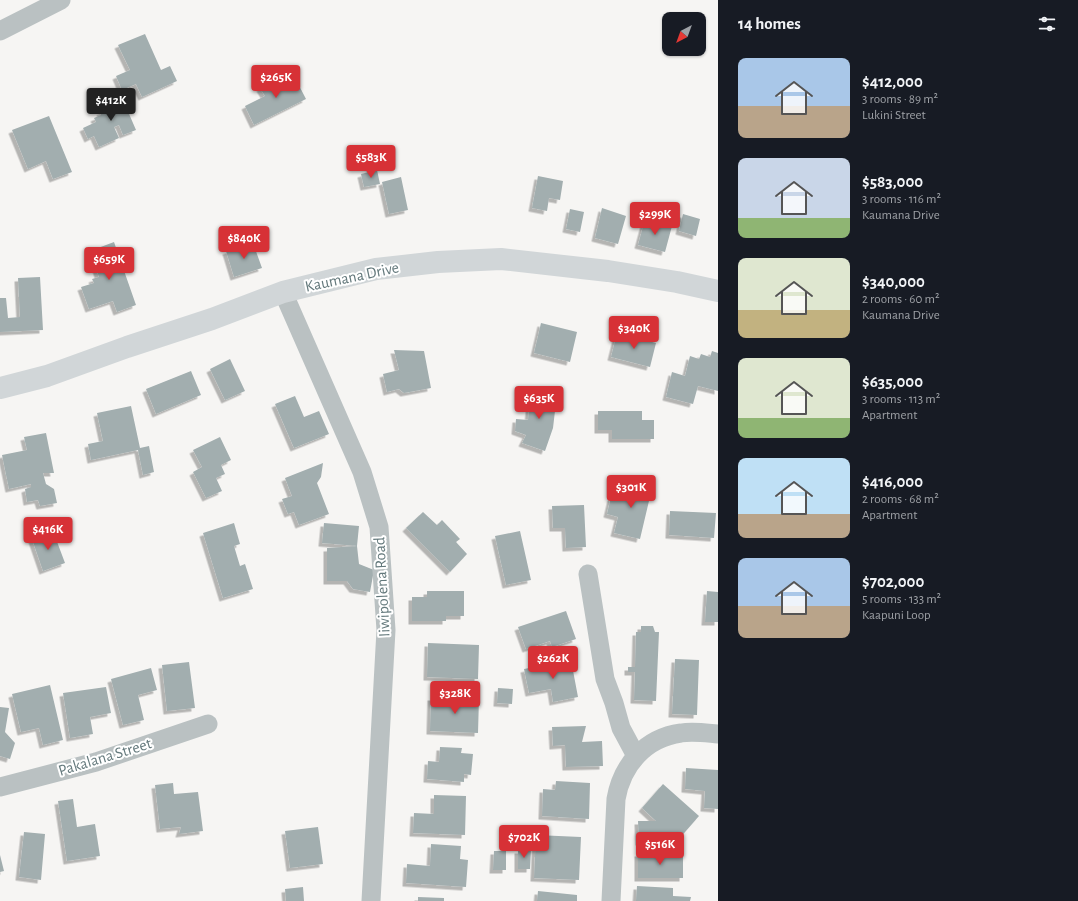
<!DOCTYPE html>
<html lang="en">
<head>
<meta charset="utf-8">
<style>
  :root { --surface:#171b24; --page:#20242c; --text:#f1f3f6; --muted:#9ea1a6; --accent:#d73136 }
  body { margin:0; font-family:"Alegreya Sans",sans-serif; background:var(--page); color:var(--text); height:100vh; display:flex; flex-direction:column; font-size:15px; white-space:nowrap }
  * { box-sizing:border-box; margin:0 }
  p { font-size:13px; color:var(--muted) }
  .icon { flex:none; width:22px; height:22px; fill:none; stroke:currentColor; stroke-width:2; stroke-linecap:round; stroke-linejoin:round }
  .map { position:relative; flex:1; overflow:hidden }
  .details { display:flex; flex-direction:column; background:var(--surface); width:360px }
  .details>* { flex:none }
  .needle { width:26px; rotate:221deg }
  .tools { position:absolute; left:662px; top:12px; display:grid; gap:8px }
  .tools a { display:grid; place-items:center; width:44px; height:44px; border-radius:8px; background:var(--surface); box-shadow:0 1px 3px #0004; font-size:20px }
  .price { position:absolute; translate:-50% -34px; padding:0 9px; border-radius:4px; background:var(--accent); color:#fff; font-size:13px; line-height:26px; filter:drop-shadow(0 1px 2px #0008) }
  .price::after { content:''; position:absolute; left:50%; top:24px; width:12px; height:9px; margin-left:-6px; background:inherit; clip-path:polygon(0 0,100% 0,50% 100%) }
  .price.current { background:#222; color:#fff }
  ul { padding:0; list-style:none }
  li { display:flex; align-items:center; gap:12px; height:100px; padding:0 20px }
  li span { display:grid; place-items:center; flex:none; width:112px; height:80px; border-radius:8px; color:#555 }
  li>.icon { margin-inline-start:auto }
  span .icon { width:48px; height:48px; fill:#fffc; stroke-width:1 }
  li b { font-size:17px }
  h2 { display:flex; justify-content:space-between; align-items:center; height:48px; padding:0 20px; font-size:17px }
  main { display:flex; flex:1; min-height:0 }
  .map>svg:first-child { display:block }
  .building { fill:#a2aeaf; filter:url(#shadow) }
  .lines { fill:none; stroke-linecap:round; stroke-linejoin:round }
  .street { stroke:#bac1c2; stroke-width:19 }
  .secondary { stroke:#d1d6d8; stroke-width:22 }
  .labels { text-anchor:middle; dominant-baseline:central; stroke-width:4; stroke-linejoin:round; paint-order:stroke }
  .street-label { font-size:16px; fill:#63787b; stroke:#fff }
</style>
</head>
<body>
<main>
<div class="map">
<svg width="718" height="901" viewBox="0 0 718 901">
  <defs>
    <filter id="shadow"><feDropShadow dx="-3.5" dy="3.5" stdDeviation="0" flood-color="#0004"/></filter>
  </defs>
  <rect width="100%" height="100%" fill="#f6f5f3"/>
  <path class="building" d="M 145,34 L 161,70 L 170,66 L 177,81 L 142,97 L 136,84 L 122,90 L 116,76 L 130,70 L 118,45 Z
    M 292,72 L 306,99 L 254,125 L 245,106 L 265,96 L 260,88 Z
    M 120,93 L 136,130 L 123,135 L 119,125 L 114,127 L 119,138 L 99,147 L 94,136 L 88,139 L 83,128 L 96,122 L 94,118 L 101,115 L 100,112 L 112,107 L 108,98 Z
    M 49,116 L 72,172 L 53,179 L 46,161 L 28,169 L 12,130 Z
    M 377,170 L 380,184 L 364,187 L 361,174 Z
    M 538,176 L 563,181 L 560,200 L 549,198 L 547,211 L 532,208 Z
    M 401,177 L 408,210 L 389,214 L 382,182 Z
    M 602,208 L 626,216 L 618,244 L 595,238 Z
    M 570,209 L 584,212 L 580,232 L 566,229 Z
    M 683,214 L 700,219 L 696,236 L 679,231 Z
    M 645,219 L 672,226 L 665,252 L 638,245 Z
    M 114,242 L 136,305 L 117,312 L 113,301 L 89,309 L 81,287 L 94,283 L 92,279 L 99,277 L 90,251 Z
    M 253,243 L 262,268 L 234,277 L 226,251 Z
    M 40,277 L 43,330 L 0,332 L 0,298 L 6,298 L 8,318 L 20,317 L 18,278 Z
    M 541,323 L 577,332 L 570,362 L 534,353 Z
    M 617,333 L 656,343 L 650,367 L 611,357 Z
    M 394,350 L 424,351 L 431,388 L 404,393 L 399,389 L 387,392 L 383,374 L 399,370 Z
    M 712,351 L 718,353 L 718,391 L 698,386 L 693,404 L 666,397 L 672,372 L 685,376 L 690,356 L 699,359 L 701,354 L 710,357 Z
    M 230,359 L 245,391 L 225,400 L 210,369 Z
    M 191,371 L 201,395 L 156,414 L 146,389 Z
    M 531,391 L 557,394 L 553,428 L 545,451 L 522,443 L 526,435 L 515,431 L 516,419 L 528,420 Z
    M 295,396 L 304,417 L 319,411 L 329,434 L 294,448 L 275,404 Z
    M 131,406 L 140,448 L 149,446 L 154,472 L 143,475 L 138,450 L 91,460 L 88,444 L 103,441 L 97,413 Z
    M 598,411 L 642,411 L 642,420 L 654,420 L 654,439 L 612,439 L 612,430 L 598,430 Z
    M 46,433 L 54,473 L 43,473 L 46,484 L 54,489 L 57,503 L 40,506 L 38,500 L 27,502 L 25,489 L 31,487 L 31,484 L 9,489 L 2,455 L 27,450 L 24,437 Z
    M 220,437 L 231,460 L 221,465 L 225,474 L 216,478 L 222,491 L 206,498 L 193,472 L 202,467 L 193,450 Z
    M 323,463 L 321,477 L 317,483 L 329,514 L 299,525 L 294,512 L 288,514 L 282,499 L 292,496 L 285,478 Z
    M 628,478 L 653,484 L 640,539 L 614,533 L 618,517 L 607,514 L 611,497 L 623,500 Z
    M 584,505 L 586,547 L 566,548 L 565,528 L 553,528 L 552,506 Z
    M 670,511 L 716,513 L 714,538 L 669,535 Z
    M 423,512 L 437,525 L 442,520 L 460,539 L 456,542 L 467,554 L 450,572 L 406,528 Z
    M 234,523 L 240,544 L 234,546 L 240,566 L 245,564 L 253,589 L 223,598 L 203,533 Z
    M 324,523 L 359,526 L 357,546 L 322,543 Z
    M 53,531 L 65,563 L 43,571 L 32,539 Z
    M 520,531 L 531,580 L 506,585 L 495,536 Z
    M 357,546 L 359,564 L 374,570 L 370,592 L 353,589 L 347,581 L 327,581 L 327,548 Z
    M 427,591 L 464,591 L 464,616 L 446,616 L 446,621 L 412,621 L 412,597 L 427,597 Z
    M 707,591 L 718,592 L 718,622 L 705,622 Z
    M 566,611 L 576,639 L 552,647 L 550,641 L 526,649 L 518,627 Z
    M 641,626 L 653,626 L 655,632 L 659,632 L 656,701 L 634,700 L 635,672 L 628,672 L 628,667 L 635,667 L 636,632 L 641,632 Z
    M 428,643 L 479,645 L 478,679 L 427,677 Z
    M 675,659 L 699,660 L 697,715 L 672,714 Z
    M 571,660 L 578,697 L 553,702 L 551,689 L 529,693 L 524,669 Z
    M 189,662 L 195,708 L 167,711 L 162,665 Z
    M 151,668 L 157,690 L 138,695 L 144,720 L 123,725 L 111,679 Z
    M 50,685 L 63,740 L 43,745 L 39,728 L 21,732 L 12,694 Z
    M 106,687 L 111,713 L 90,717 L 93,734 L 70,738 L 63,693 Z
    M 498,688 L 513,689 L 512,704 L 497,703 Z
    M 431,697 L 479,698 L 478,733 L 430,731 Z
    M 0,707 L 9,708 L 5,732 L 15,743 L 10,759 L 0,756 Z
    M 586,726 L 582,742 L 602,741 L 603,766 L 566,767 L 565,745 L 553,746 L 552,727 Z
    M 440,747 L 462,748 L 461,753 L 473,754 L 471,775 L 464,774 L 464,782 L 427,779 L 428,761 L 439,762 Z
    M 686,768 L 718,770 L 718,809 L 704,808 L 705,791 L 685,789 Z
    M 556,781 L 590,783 L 589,819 L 542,816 L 543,789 L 555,790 Z
    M 173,783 L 174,794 L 198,792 L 203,831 L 179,834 L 181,827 L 160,829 L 155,785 Z
    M 663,784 L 699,816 L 678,840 L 639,842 L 638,821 L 656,821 L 642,808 Z
    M 434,795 L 466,796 L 465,835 L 413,833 L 414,813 L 434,814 Z
    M 73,799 L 77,827 L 95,824 L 100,856 L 67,861 L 58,801 Z
    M 318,827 L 323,864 L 290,868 L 285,831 Z
    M 24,832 L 45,834 L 41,880 L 19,877 Z
    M 536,835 L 581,837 L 579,880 L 534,878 Z
    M 431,844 L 461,846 L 460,859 L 468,860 L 466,887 L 406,883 L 407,864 L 430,866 Z
    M 518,850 L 531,850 L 530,869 L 518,869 Z
    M 494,851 L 506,851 L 506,870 L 493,870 Z
    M 638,853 L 683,854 L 683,878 L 638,878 Z
    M 0,855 L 4,871 L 0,872 Z
    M 637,886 L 673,888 L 673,896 L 691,897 L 690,901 L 636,901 Z
    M 303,887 L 304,901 L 286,901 L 285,889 Z
    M 538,891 L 577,895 L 577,901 L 537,901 Z
    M 418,897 L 444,898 L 444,901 L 418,901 Z"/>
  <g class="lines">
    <path class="street" d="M 0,31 L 61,0
      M 283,292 L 362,472 L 379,527 L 386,630 L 371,901
      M 588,574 L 605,679 L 614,703 L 621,728 L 636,756
      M 0,787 L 96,762 L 208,724
      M 611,901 L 616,799 C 622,765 645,738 681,733 C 693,731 706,733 718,734"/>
    <path class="secondary" d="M 0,388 L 47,376 L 127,347 L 212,319 L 283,292 L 376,269 L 438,262 L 501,259 L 608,271 L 677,282 L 718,291"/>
  </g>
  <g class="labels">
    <g class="street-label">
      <text transform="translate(352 277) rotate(-12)">Kaumana Drive</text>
      <text transform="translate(382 587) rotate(-93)">Iiwipolena Road</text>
      <text transform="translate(105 757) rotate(-17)">Pakalana Street</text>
    </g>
  </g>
</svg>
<div class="tools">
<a><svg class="needle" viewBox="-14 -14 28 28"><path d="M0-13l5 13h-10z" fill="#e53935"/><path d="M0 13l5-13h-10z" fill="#9ea1a6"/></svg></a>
</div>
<b class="price" style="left:276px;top:99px">$265K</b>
<b class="price current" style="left:111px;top:122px">$412K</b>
<b class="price" style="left:371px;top:179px">$583K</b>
<b class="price" style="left:655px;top:236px">$299K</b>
<b class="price" style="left:244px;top:260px">$840K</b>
<b class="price" style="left:109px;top:281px">$659K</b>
<b class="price" style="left:634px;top:350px">$340K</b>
<b class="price" style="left:539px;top:420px">$635K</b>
<b class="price" style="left:631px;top:509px">$301K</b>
<b class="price" style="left:48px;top:551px">$416K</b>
<b class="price" style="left:553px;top:680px">$262K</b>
<b class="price" style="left:455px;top:715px">$328K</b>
<b class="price" style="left:524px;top:859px">$702K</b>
<b class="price" style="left:660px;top:866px">$516K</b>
</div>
<section class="details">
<h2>14 homes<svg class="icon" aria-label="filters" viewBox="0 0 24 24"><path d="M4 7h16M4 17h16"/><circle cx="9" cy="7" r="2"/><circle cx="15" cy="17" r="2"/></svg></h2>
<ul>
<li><span style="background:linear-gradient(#a9c7e8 60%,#b9a48a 0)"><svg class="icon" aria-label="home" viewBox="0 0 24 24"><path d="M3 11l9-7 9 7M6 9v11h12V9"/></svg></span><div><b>$412,000</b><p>3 rooms · 89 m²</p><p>Lukini Street</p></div></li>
<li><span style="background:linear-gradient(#c9d6e8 75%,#8fb573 0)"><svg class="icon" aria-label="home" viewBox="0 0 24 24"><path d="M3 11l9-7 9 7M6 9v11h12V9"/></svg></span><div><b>$583,000</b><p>3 rooms · 116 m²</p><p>Kaumana Drive</p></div></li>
<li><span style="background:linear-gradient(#dfe7d0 65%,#c2b280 0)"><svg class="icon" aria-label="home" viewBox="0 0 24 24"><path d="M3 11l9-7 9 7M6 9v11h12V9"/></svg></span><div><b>$340,000</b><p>2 rooms · 60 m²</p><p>Kaumana Drive</p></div></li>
<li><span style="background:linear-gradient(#dfe7d0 75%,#8fb573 0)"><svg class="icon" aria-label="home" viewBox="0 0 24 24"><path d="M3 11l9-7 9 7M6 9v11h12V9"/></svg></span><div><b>$635,000</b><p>3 rooms · 113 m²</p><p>Apartment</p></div></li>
<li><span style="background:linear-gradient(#bfe0f5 70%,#b9a48a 0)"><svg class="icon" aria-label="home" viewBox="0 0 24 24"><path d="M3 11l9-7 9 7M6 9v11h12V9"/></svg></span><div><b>$416,000</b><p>2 rooms · 68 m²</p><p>Apartment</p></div></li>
<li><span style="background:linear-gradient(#a9c7e8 60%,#b9a48a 0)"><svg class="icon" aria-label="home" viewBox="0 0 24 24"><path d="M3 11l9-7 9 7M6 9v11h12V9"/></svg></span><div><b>$702,000</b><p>5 rooms · 133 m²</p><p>Kaapuni Loop</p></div></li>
</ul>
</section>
</main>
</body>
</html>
